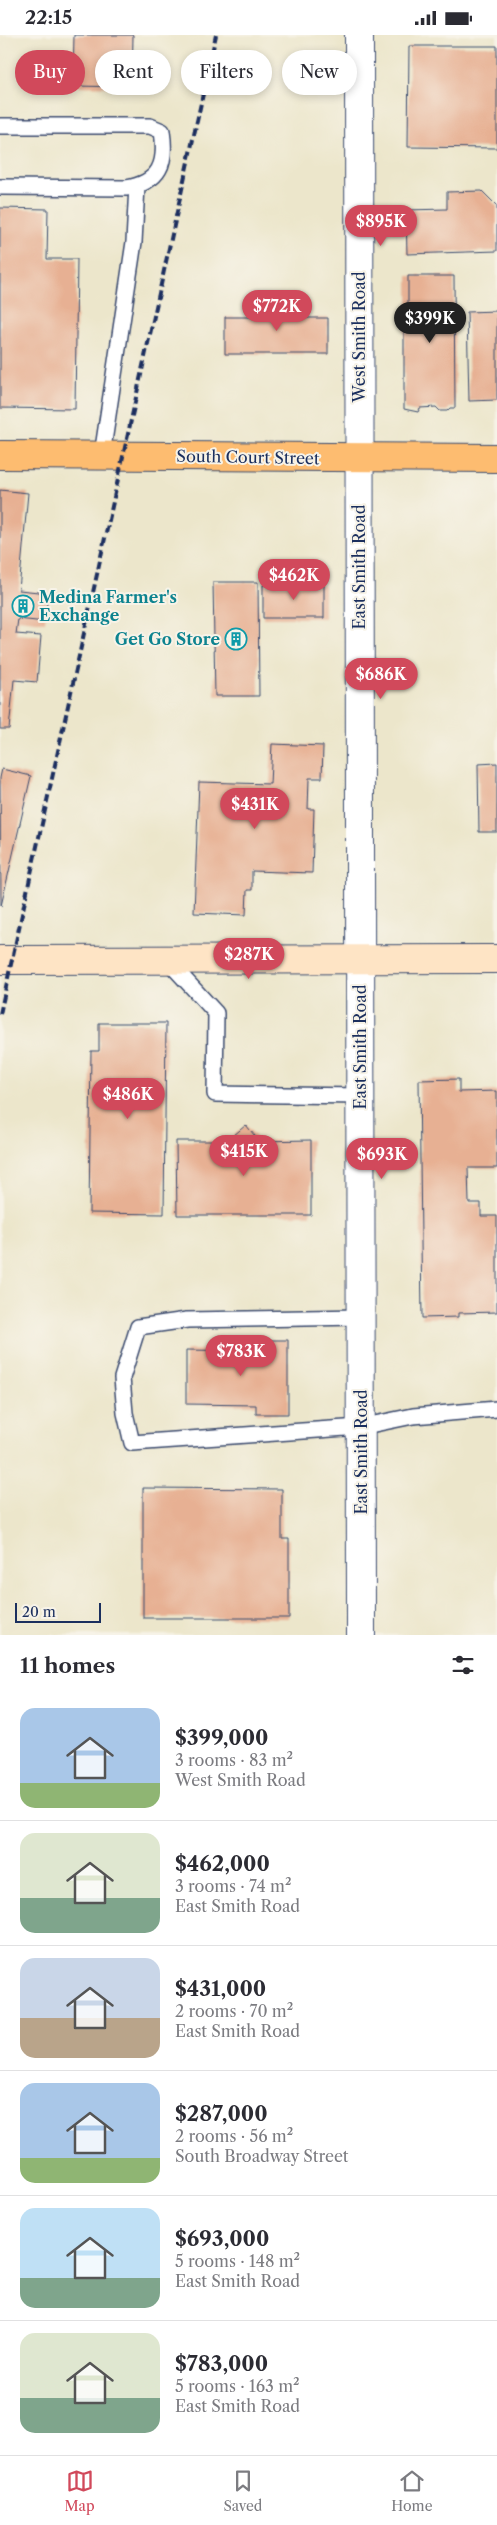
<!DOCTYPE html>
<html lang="en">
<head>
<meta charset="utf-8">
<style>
  :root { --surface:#fff; --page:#f7f7f7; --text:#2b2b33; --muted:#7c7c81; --line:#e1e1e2; --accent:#d1495b }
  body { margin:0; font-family:"Libre Caslon Text",serif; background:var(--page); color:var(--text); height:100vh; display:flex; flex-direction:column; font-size:19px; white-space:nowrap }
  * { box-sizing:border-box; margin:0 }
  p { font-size:16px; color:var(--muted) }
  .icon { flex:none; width:28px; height:28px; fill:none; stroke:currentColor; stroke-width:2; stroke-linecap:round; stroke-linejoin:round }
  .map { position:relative; height:1600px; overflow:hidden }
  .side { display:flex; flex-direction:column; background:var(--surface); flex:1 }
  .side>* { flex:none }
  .banner { position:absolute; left:15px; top:15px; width:468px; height:45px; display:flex; gap:10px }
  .scale { position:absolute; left:15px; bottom:12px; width:86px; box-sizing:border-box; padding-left:5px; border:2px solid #1b2f5e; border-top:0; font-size:14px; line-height:18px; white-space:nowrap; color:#1b2f5e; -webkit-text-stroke:4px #f7f3e8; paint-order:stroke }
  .price { position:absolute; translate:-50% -42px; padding:0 11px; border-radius:18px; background:var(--accent); color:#fff; font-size:16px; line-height:32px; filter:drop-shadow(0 1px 2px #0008) }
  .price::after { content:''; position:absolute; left:50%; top:30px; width:15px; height:11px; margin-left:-8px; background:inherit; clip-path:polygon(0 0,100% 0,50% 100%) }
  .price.selected { background:#222; color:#fff }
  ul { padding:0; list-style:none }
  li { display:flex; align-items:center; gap:15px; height:125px; padding:0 20px }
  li+li { border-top:1px solid var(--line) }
  li span { display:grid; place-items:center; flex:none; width:140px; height:100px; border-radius:15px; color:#555 }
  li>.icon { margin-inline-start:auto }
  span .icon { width:60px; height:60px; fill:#fffc; stroke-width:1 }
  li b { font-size:21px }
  h2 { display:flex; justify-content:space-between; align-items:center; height:60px; padding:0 20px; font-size:21px }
  .tag { padding:0 18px; border-radius:22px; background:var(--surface); box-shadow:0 2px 8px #0003; font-size:18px; line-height:45px }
  .tag.selected { background:var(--accent); color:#fff }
  .status { display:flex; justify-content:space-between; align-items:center; height:35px; padding:0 25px; background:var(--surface); direction:ltr }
  .status svg { height:14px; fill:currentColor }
  .dock { display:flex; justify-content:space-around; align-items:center; height:70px; border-top:1px solid var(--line); background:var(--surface); font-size:14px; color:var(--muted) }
  .dock a { display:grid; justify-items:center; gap:2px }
  .dock .selected { color:var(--accent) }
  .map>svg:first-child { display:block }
  .building { fill:#e7b093 }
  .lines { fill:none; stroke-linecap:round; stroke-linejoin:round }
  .service-casing { stroke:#3a4a6e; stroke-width:18 }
  .tertiary-casing { stroke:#3a4a6e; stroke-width:30 }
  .secondary-casing { stroke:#3a4a6e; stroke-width:30 }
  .trunk-casing { stroke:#3a4a6e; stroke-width:30 }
  .service { stroke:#fff; stroke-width:15 }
  .tertiary { stroke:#fff; stroke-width:28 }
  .secondary { stroke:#fee4c5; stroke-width:28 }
  .trunk { stroke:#fdbc6f; stroke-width:28 }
  .rail { stroke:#1b2f5e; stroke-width:4; stroke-dasharray:8 4; stroke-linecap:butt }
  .labels { text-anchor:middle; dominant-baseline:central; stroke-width:4; stroke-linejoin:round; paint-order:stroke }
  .street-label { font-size:16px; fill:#1b2f5e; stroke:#f7f3e8 }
  .culture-label { font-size:16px; font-weight:bold; fill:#0d838f; stroke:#f7f3e8; text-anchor:start }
</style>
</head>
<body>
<div class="status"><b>22:15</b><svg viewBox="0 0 49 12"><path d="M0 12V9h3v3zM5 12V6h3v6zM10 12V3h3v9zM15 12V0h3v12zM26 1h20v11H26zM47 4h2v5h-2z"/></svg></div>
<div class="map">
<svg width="497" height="1600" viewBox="0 0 497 1600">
  <rect width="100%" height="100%" fill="#f7f3e8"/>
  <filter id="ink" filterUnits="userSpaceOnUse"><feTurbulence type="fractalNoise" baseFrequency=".02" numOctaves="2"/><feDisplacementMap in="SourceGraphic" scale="10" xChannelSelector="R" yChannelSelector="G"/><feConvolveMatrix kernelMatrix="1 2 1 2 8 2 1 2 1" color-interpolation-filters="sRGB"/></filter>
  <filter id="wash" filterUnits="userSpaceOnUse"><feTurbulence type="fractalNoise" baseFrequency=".0096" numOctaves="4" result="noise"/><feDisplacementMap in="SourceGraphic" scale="20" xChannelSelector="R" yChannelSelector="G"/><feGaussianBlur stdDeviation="1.12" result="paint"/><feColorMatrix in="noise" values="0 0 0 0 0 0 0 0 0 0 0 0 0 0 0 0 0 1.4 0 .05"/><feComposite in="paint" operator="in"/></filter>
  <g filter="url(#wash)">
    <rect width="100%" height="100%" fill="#ece6cb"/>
    <g id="blocks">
      <path class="building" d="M 74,0 L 133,0 L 132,52 L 73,51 Z
        M 409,11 L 497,11 L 497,113 L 408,112 Z
        M 482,156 L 497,171 L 497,216 L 407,219 L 406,175 L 447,174 L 447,157 Z
        M 0,173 L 48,174 L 47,224 L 77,224 L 75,374 L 0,373 Z
        M 408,241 L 454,241 L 455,373 L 450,373 L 447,376 L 440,376 L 436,372 L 420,373 L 418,377 L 404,374 L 404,290 L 408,290 Z
        M 253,271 L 306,271 L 306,283 L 328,283 L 328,319 L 225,319 L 225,282 L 253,282 Z
        M 497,276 L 497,365 L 469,366 L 467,277 Z
        M 0,455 L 28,458 L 19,555 L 48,558 L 45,587 L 18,584 L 16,599 L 41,601 L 37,647 L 14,645 L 9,694 L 0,694 Z
        M 213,547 L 258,547 L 259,661 L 215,661 Z
        M 263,550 L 324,550 L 324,583 L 263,583 Z
        M 272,709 L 323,711 L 322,743 L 309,743 L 308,774 L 314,774 L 312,838 L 252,836 L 252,855 L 247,855 L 246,880 L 194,878 L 199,747 L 270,749 Z
        M 497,728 L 497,797 L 479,797 L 478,729 Z
        M 2,734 L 31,741 L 1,871 L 0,743 Z
        M 99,988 L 166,988 L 164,1179 L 89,1178 L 91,1016 L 99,1016 Z
        M 459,1044 L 459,1057 L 497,1056 L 497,1133 L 468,1133 L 469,1168 L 481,1168 L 481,1181 L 497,1181 L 497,1277 L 458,1278 L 458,1282 L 422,1283 L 419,1045 Z
        M 246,1090 L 259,1106 L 311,1105 L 311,1180 L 177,1180 L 176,1106 L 227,1106 Z
        M 254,1305 L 288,1305 L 288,1379 L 256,1379 L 256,1370 L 186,1369 L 186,1315 L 254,1316 Z
        M 143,1453 L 282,1454 L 282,1504 L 289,1504 L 289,1583 L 143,1583 Z"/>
    </g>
  </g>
  <g filter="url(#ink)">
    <use href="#blocks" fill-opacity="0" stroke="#3a4a6e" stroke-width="1"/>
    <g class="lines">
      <g class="service-casing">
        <path id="service" d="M 0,91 L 150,91 L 162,96 C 167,129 160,147 126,153 L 0,152
          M 102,420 L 134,207 L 137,151
          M 166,924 L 216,978 L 215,1059 L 361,1061
          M 361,1282 L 187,1285 L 138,1292 L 122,1343 L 125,1378 L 132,1408 L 360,1392 L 413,1381 L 497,1374"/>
      </g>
      <g class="tertiary-casing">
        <path id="tertiary" d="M 359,0 L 361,1600"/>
      </g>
      <g class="secondary-casing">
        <path id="secondary" d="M 0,925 L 497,924"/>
      </g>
      <g class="trunk-casing">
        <path id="trunk" d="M 0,420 L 497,423"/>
      </g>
      <use href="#service" class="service"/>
      <use href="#tertiary" class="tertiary"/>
      <use href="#secondary" class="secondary"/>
      <use href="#trunk" class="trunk"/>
      <path class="rail" d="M 0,979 L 216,0"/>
    </g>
  </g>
  <defs>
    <g id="building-ring" transform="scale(1.125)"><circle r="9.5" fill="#f7f3e8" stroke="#0f9aa8" stroke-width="1.5"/><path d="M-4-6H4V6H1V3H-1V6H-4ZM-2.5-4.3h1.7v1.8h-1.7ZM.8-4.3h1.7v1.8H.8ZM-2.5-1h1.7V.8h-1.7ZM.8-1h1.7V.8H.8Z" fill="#0f9aa8"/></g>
  </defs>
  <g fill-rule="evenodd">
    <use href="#building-ring" x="23" y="571"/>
    <use href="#building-ring" x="236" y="604"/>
  </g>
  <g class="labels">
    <g class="street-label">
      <text transform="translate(359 302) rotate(-90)">West Smith Road</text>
      <text transform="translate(248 422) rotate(1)">South Court Street</text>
      <text transform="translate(359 532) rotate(-90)">East Smith Road</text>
      <text transform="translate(360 1012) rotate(-90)">East Smith Road</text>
      <text transform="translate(361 1417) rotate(-90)">East Smith Road</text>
    </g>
    <g class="culture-label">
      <text x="39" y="562">Medina Farmer's<tspan x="39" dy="18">Exchange</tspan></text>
      <text x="220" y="604" text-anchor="end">Get Go Store</text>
    </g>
  </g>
</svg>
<div class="scale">20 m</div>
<b class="price" style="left:381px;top:212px">$895K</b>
<b class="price" style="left:277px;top:297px">$772K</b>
<b class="price selected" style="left:430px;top:309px">$399K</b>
<b class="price" style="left:294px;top:566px">$462K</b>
<b class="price" style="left:381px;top:665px">$686K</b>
<b class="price" style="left:255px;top:795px">$431K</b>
<b class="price" style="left:249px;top:945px">$287K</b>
<b class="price" style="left:128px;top:1085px">$486K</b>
<b class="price" style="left:244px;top:1142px">$415K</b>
<b class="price" style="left:382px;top:1145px">$693K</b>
<b class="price" style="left:241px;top:1342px">$783K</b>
<div class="banner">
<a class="tag selected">Buy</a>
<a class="tag">Rent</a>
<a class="tag">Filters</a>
<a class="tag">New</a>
</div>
</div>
<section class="side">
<h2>11 homes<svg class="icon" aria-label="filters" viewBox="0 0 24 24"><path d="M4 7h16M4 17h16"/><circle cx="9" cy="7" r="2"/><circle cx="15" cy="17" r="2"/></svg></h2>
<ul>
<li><span style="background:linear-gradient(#a9c7e8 75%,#8fb573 0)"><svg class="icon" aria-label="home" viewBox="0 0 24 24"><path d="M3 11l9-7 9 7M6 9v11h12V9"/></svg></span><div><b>$399,000</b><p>3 rooms · 83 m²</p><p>West Smith Road</p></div></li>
<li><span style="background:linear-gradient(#dfe7d0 65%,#7fa58c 0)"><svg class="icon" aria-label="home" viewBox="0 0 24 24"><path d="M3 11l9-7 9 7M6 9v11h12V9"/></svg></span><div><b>$462,000</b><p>3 rooms · 74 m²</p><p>East Smith Road</p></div></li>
<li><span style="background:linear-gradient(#c9d6e8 60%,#b9a48a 0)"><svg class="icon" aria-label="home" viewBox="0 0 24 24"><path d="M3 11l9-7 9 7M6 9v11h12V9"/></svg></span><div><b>$431,000</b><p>2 rooms · 70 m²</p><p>East Smith Road</p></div></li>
<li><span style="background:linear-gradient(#a9c7e8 75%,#8fb573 0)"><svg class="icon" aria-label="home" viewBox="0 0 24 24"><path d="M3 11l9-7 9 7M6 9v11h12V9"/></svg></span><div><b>$287,000</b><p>2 rooms · 56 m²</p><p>South Broadway Street</p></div></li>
<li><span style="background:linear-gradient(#bfe0f5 70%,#7fa58c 0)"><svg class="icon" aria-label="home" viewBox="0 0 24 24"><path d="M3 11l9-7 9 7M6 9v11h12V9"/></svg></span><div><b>$693,000</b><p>5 rooms · 148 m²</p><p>East Smith Road</p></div></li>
<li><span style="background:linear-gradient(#dfe7d0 65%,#7fa58c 0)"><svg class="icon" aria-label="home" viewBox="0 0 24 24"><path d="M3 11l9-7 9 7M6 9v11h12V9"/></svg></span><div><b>$783,000</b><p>5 rooms · 163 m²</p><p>East Smith Road</p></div></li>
</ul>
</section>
<nav class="dock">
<a class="selected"><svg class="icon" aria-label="map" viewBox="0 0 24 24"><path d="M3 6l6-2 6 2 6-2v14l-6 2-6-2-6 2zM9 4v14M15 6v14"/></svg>Map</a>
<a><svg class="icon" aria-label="saved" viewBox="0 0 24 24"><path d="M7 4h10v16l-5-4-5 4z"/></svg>Saved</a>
<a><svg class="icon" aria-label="home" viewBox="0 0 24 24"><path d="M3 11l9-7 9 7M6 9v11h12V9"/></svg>Home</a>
</nav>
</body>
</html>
